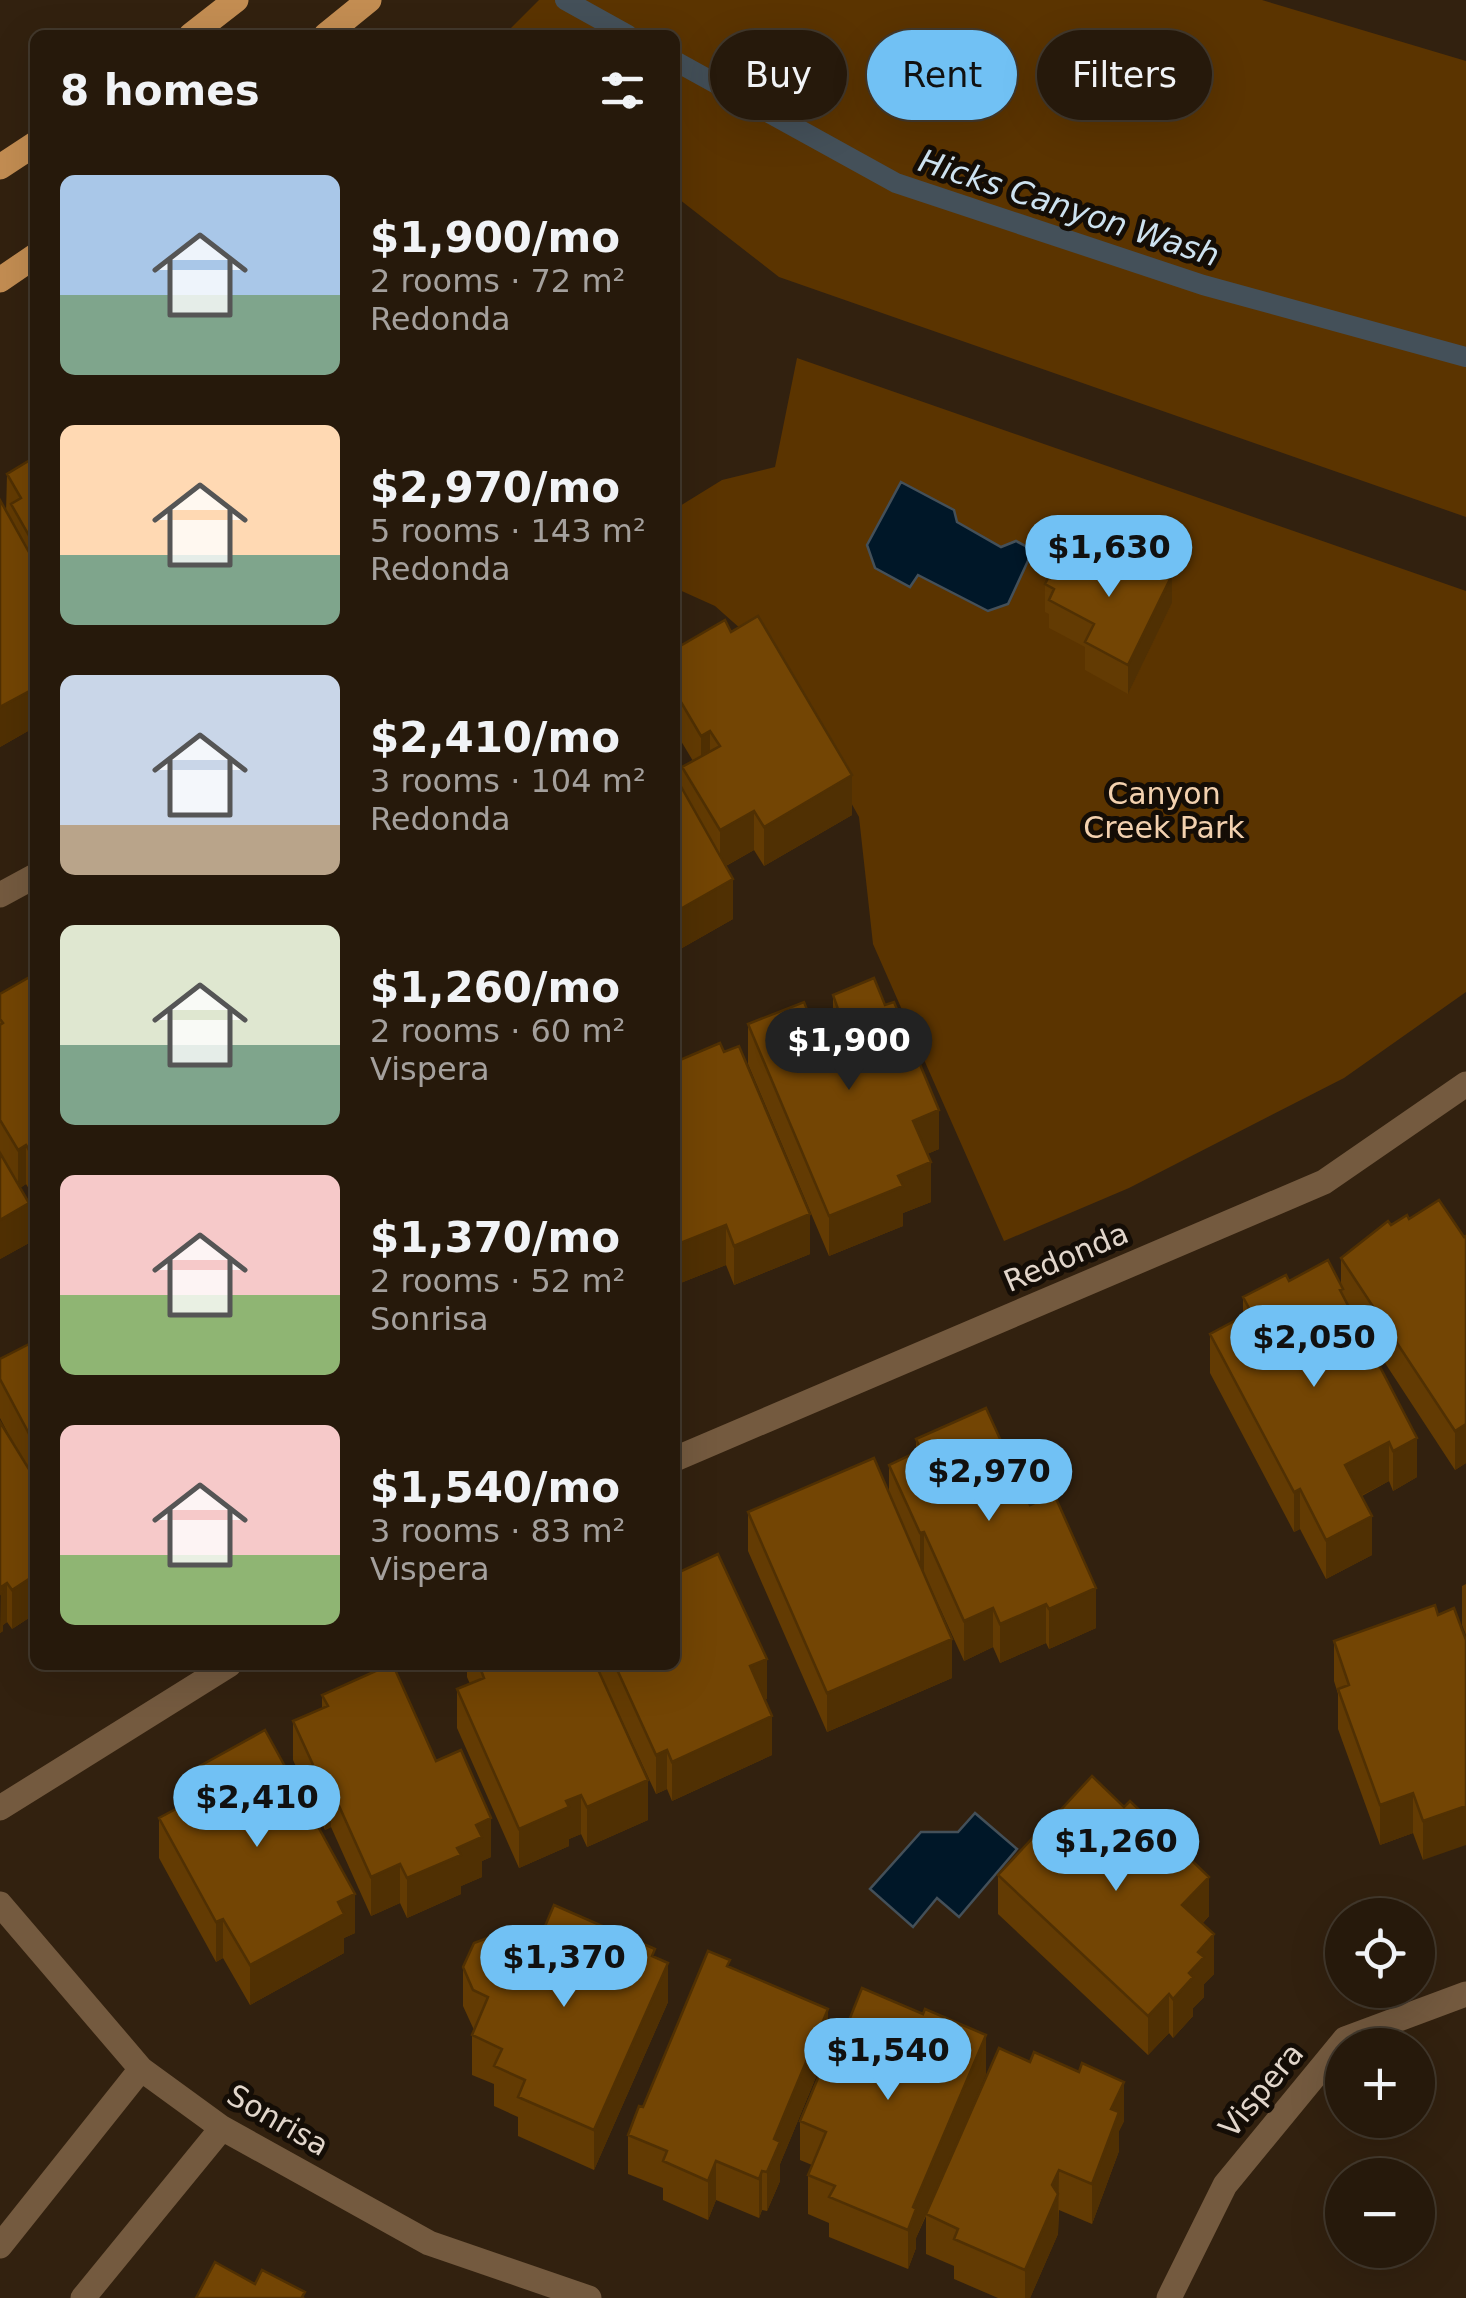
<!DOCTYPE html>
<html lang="en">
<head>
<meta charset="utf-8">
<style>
  :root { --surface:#26190b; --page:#322619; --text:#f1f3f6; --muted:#a4a09d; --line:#42382c; --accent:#71c1f4 }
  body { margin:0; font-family:"DejaVu Sans",sans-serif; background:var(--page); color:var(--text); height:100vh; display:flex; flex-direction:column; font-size:38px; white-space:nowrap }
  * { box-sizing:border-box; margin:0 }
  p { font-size:32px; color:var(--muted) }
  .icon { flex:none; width:55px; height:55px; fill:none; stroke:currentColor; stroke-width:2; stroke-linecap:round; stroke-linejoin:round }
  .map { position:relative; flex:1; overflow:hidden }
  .sheet { position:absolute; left:30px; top:30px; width:650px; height:1640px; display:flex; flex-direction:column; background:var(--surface); border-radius:15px; box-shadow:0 10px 40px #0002,0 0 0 2px var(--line) }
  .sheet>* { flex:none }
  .guide { position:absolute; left:710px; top:30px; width:605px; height:90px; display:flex; gap:20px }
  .tools { position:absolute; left:1325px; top:1898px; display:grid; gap:20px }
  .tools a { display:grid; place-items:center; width:110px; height:110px; border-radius:50%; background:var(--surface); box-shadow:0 10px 40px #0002,0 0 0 2px var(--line); font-size:50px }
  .price { position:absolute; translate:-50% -85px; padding:0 22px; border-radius:35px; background:var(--accent); color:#111; font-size:32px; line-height:65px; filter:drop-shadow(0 2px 5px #0008) }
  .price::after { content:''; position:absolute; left:50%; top:60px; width:30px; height:22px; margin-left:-15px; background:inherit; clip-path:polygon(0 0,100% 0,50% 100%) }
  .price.on { background:#222; color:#fff }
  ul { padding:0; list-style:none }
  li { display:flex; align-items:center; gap:30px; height:250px; padding:0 30px }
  li span { display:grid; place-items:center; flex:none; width:280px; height:200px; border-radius:15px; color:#555 }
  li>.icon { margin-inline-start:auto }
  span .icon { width:120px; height:120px; fill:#fffc; stroke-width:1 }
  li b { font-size:42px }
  h2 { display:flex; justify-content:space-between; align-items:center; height:120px; padding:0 30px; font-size:42px }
  .tag { padding:0 35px; border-radius:45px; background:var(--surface); box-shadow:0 10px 40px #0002,0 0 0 2px var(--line); font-size:35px; line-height:90px }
  .tag.on { background:var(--accent); color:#111 }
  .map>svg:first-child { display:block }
  .green { fill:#5b3400 }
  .water { fill:#001728; stroke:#445059; stroke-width:2.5 }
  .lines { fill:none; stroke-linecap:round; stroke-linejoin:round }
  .stream { stroke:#445059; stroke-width:20 }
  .minor { stroke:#745a3f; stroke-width:25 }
  .major { stroke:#c38d52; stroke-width:25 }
  .wall { fill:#633b03 }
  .shaded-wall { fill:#503003 }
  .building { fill:#734504; stroke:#503003; stroke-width:2.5 }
  .labels { text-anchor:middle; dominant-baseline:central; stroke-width:10; stroke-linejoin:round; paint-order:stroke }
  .park-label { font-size:30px; fill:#f3d1af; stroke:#140d06 }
  .street-label { font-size:30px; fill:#e2d6cb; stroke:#140d06 }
  .water-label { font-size:32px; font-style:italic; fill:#cde2f0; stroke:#140d06 }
</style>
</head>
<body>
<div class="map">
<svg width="1466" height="2298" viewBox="0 0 1466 2298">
  <rect width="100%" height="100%" fill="#32210f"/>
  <path class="green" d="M 539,0 L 1262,0 L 1466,61 L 1466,517 L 779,277 L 675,196 L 675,35 L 504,35 Z
    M 797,358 L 1466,591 L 1466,992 L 1344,1078 L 1129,1188 L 1004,1241 L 873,944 L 859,817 L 768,653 L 715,606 L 675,588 L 675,509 L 722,480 L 775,467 Z"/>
  <path class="water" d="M 901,482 L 954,510 L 957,522 L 1001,547 L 1016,541 L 1033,550 L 1008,604 L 988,611 L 918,575 L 910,587 L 875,568 L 867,545 Z
    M 975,1813 L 1017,1849 L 959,1917 L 937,1898 L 913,1927 L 870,1889 L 921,1832 L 958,1832 Z"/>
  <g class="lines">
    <path class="stream" d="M 565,0 L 628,35
      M 675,61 L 896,183 L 1203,285 L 1466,357"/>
    <path class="minor" d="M 0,895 L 35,876
      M 675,1459 L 1324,1182 L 1466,1084
      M 0,1808 L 229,1665
      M 0,1904 L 141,2069 L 222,2128 L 429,2243 L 589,2298
      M 0,2246 L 141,2069
      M 83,2298 L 222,2128
      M 1169,2298 L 1225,2185 L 1345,2039 L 1466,1994"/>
    <path class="major" d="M 191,35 L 236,0
      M 326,35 L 369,0
      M 0,167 L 35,144
      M 0,280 L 35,256"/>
  </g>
  <path class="wall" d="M 35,457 L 35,727 L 0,747 L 7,474 Z
    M 1118,577 L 1172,603 L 1128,694 L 1085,670 L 1085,647 L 1049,628 L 1049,614 L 1045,612 L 1045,584 Z
    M 731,632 L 852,815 L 764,866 L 754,850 L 726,866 L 733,919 L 675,952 L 675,776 L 682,789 L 682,767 L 693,761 L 675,731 L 675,649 Z
    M 35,974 L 35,1199 L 26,1184 L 20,1188 L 29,1243 L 0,1259 L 0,994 Z
    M 833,995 L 939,1149 L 927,1154 L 931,1202 L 903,1213 L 903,1226 L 829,1256 L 748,1064 L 748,1024 L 812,1022 L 833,1014 Z
    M 675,1062 L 810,1254 L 734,1285 L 726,1265 L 678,1284 L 675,1277 Z
    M 1409,1219 L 1464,1237 L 1466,1236 L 1466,1463 L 1455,1470 L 1351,1311 L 1417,1477 L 1393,1491 L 1389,1481 L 1362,1496 L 1372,1555 L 1326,1579 L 1300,1529 L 1294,1532 L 1210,1373 L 1210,1334 L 1243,1316 L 1243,1297 L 1289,1281 L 1341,1287 L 1341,1258 L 1391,1225 Z
    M 35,1341 L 35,1614 L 12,1629 L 7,1622 L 3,1625 L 3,1631 L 0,1633 L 15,1447 L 0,1418 L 0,1359 Z
    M 916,1439 L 1030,1505 L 1096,1628 L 1049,1649 L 1046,1643 L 1000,1663 L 993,1647 L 964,1661 L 923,1571 L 952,1678 L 827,1732 L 748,1551 L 748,1512 L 889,1491 L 889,1465 L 916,1452 Z
    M 1466,1584 L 1466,1635 L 1462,1625 L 1462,1586 Z
    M 1435,1605 L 1423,1860 L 1413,1833 L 1380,1845 L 1338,1729 L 1338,1694 L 1334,1681 L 1334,1641 Z
    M 467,1665 L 596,1665 L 648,1820 L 587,1847 L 581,1834 L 569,1839 L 569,1846 L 519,1868 L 457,1728 L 457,1689 L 470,1684 L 467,1677 Z
    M 596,1665 L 675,1665 L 767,1699 L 765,1699 L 772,1755 L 672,1801 L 667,1789 L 656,1794 Z
    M 322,1695 L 491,1857 L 482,1861 L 482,1877 L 461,1886 L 461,1894 L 407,1918 L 400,1903 L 371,1916 L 331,1827 L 325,1830 L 293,1760 L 293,1721 L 322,1708 Z
    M 189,1772 L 355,1933 L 344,1938 L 344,1953 L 250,2005 L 223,1958 L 216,1962 L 159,1858 L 159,1818 L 189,1802 Z
    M 1057,1814 L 1209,1916 L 1202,1924 L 1214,1974 L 1204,1984 L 1204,1997 L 1193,2008 L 1193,2016 L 1173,2038 L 1169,2033 L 1148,2055 L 998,1914 L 998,1875 L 1045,1834 L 1057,1820 Z
    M 535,1950 L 655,1957 L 668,2002 L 594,2170 L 518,2136 L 518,2117 L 494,2106 L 494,2084 L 472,2075 L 472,2035 L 474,2030 L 463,2006 L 463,1967 Z
    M 730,1967 L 828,2048 L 780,2164 L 780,2181 L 767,2211 L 762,2210 L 759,2218 L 716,2200 L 708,2220 L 663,2200 L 663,2188 L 628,2174 L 628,2135 L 643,2107 Z
    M 986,2074 L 942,2178 L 1124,2121 L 1119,2131 L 1119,2151 L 1092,2224 L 1059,2210 L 1058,2234 L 1030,2298 L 998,2298 L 954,2279 L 954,2266 L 926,2254 L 926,2216 L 916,2238 L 916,2248 L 908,2269 L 829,2237 L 829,2223 L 808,2214 L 808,2175 L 812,2165 L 800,2160 L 800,2121 Z"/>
  <path class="shaded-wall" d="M 1172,575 L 1172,603 L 1128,694 L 1128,665 Z
    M 35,688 L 35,727 L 0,747 L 0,707 Z
    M 710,731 L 710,771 L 701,776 L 701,736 Z
    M 852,775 L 852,815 L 764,866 L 764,827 Z
    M 754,811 L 754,850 L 720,869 L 720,830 Z
    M 733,879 L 733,919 L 675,952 L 675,912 Z
    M 939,1110 L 939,1149 L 913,1160 L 913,1121 Z
    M 26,1145 L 26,1184 L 18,1189 L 18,1150 Z
    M 931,1162 L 931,1202 L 903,1213 L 903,1226 L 829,1256 L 829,1216 L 898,1176 Z
    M 29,1203 L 29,1243 L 0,1259 L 0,1220 Z
    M 810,1214 L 810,1254 L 734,1285 L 734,1246 Z
    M 726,1225 L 726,1265 L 678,1284 L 678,1244 Z
    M 1466,1424 L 1466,1463 L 1455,1470 L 1455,1431 Z
    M 1417,1438 L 1417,1477 L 1393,1491 L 1393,1451 Z
    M 1389,1442 L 1389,1481 L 1345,1504 L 1345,1465 Z
    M 1300,1489 L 1300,1529 L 1294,1532 L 1294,1492 Z
    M 1372,1516 L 1372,1555 L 1326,1579 L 1326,1540 Z
    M 924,1532 L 924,1571 L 920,1573 L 920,1533 Z
    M 35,1575 L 35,1614 L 12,1629 L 12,1590 Z
    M 7,1583 L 7,1622 L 3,1625 L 3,1631 L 0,1633 L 1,1587 Z
    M 1096,1588 L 1096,1628 L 1049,1649 L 1049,1609 Z
    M 1046,1604 L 1046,1643 L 1000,1663 L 1000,1624 Z
    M 993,1608 L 993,1647 L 964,1661 L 964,1621 Z
    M 952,1639 L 952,1678 L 827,1732 L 827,1693 Z
    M 767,1659 L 767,1699 L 750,1706 L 750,1666 Z
    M 772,1716 L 772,1755 L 672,1801 L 672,1762 Z
    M 667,1750 L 667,1789 L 656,1794 L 656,1755 Z
    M 648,1780 L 648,1820 L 587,1847 L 587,1807 Z
    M 331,1788 L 331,1827 L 325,1830 L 325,1791 Z
    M 1413,1793 L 1413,1833 L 1380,1845 L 1380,1805 Z
    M 581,1795 L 581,1834 L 569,1839 L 569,1846 L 519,1868 L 519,1829 L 566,1801 Z
    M 1466,1806 L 1466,1845 L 1423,1860 L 1423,1821 Z
    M 491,1818 L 491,1857 L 482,1861 L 482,1877 L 461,1886 L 461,1894 L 407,1918 L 407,1878 L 457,1848 L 476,1825 Z
    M 400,1864 L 400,1903 L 371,1916 L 371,1877 Z
    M 1209,1877 L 1209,1916 L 1182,1945 L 1182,1905 Z
    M 355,1894 L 355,1933 L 344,1938 L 344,1953 L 250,2005 L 250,1965 L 338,1902 Z
    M 223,1919 L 223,1958 L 216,1962 L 216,1922 Z
    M 1214,1934 L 1214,1974 L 1204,1984 L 1204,1997 L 1193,2008 L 1193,2016 L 1173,2038 L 1173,1999 L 1189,1973 L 1198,1952 Z
    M 668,1963 L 668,2002 L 594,2170 L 594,2130 Z
    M 1169,1994 L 1169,2033 L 1148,2055 L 1148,2016 Z
    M 828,2009 L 828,2048 L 780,2164 L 780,2181 L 767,2211 L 767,2172 L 774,2139 Z
    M 986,2035 L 986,2074 L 916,2238 L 916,2248 L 908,2269 L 908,2230 L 913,2207 Z
    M 1124,2082 L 1124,2121 L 1119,2131 L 1119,2151 L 1092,2224 L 1092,2184 L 1111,2109 Z
    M 716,2161 L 716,2200 L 708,2220 L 708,2181 Z
    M 1059,2170 L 1058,2234 L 1030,2298 L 1025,2298 L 1025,2270 L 1052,2185 Z
    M 762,2171 L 762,2210 L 759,2218 L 759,2179 Z"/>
  <path class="building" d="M 35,457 L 35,546 L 11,504 L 21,498 L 7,474 Z
    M 0,500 L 35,563 L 35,688 L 0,707 Z
    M 1064,548 L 1118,577 L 1131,554 L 1172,575 L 1128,665 L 1085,642 L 1094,624 L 1049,600 L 1054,589 L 1045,584 Z
    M 758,616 L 852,775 L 764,827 L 754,811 L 720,830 L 682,767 L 720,746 L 710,731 L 701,736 L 675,692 L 675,649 L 725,620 L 731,632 Z
    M 675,776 L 733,879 L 675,912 Z
    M 35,974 L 35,1160 L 26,1145 L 18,1150 L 0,1120 L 0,1025 L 3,1023 L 0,1019 L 0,994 Z
    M 874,978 L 885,1005 L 894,1002 L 939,1110 L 913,1121 L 931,1162 L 898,1176 L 903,1186 L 829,1216 L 748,1024 L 804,1002 L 812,1022 L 839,1012 L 833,995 Z
    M 720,1043 L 724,1052 L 739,1046 L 810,1214 L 734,1246 L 726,1225 L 678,1244 L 675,1238 L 675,1062 Z
    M 0,1153 L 29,1203 L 0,1220 Z
    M 1439,1200 L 1464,1237 L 1466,1236 L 1466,1424 L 1455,1431 L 1341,1258 L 1388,1221 L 1391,1225 L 1407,1215 L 1409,1219 Z
    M 1328,1260 L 1343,1289 L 1340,1290 L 1417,1438 L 1393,1451 L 1389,1442 L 1345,1465 L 1372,1516 L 1326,1540 L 1300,1489 L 1294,1492 L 1210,1334 L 1251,1312 L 1243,1297 L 1286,1275 L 1289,1281 Z
    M 35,1341 L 35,1445 L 0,1379 L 0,1359 Z
    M 986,1408 L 1030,1505 L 1054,1494 L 1096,1588 L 1049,1609 L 1046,1604 L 1000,1624 L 993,1608 L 964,1621 L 924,1532 L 920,1533 L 889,1465 L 921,1450 L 916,1439 Z
    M 0,1422 L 35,1479 L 35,1575 L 12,1590 L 7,1583 L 1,1587 L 3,1592 L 0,1594 Z
    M 874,1458 L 952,1639 L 827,1693 L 748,1512 Z
    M 718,1554 L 767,1659 L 750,1666 L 772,1716 L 672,1762 L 667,1750 L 656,1755 L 615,1665 L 675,1665 L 675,1574 Z
    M 1435,1605 L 1438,1615 L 1454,1608 L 1466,1640 L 1466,1806 L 1423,1821 L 1413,1793 L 1380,1805 L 1338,1689 L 1349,1685 L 1334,1641 Z
    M 389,1665 L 393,1665 L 436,1761 L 461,1750 L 491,1818 L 476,1825 L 482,1837 L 457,1848 L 461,1855 L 407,1878 L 400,1864 L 371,1877 L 331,1788 L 325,1791 L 293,1721 L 328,1706 L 322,1695 Z
    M 479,1665 L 596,1665 L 648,1780 L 587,1807 L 581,1795 L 566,1801 L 569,1807 L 519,1829 L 457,1689 L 484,1678 Z
    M 265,1730 L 355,1894 L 338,1902 L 344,1914 L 250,1965 L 223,1919 L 216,1922 L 159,1818 L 202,1795 L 189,1772 Z
    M 1092,1776 L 1124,1807 L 1130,1801 L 1209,1877 L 1182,1905 L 1214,1934 L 1198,1952 L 1204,1957 L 1189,1973 L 1193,1977 L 1173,1999 L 1169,1994 L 1148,2016 L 998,1875 L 1040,1830 L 1045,1834 L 1060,1817 L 1057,1814 Z
    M 554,1905 L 655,1949 L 652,1956 L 668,1963 L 594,2130 L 518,2097 L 525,2080 L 494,2066 L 502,2049 L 472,2035 L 488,1997 L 473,1990 L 463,1967 L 474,1943 L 498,1934 L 535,1950 Z
    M 708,1951 L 730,1960 L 727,1966 L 828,2009 L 774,2139 L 780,2142 L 767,2172 L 762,2171 L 759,2179 L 716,2161 L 708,2181 L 663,2161 L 667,2151 L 628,2135 L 639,2106 L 643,2107 Z
    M 862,1988 L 923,2014 L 925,2009 L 986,2035 L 913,2207 L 916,2209 L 908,2230 L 829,2197 L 835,2186 L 808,2175 L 826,2132 L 800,2121 L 842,2021 L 848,2023 Z
    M 999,2048 L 1030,2062 L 1034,2052 L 1079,2072 L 1082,2063 L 1124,2082 L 1111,2109 L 1119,2112 L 1092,2184 L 1059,2170 L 1052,2185 L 1058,2194 L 1025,2270 L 954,2239 L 958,2229 L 926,2214 Z
    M 215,2262 L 255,2284 L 262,2270 L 305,2292 L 302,2297 L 304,2298 L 196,2298 Z"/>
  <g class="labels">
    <g class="park-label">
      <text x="1164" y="793">Canyon<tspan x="1164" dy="34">Creek Park</tspan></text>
    </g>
    <g class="street-label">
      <text transform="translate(1066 1257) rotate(-23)">Redonda</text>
      <text transform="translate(1261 2090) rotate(-50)">Vispera</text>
      <text transform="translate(278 2120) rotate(30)">Sonrisa</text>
    </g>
    <g class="water-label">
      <text transform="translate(1069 208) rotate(18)">Hicks Canyon Wash</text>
    </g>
  </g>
</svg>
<div class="tools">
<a><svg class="icon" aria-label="locate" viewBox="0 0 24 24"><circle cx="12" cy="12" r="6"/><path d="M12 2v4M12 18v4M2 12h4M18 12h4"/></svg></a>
<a>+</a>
<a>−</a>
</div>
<b class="price" style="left:1109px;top:600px">$1,630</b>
<b class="price on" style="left:849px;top:1093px">$1,900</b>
<b class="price" style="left:1314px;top:1390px">$2,050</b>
<b class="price" style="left:989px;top:1524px">$2,970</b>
<b class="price" style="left:257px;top:1850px">$2,410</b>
<b class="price" style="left:1116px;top:1894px">$1,260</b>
<b class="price" style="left:564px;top:2010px">$1,370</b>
<b class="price" style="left:888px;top:2103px">$1,540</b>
<div class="guide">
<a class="tag">Buy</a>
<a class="tag on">Rent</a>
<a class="tag">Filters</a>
</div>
<section class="sheet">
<h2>8 homes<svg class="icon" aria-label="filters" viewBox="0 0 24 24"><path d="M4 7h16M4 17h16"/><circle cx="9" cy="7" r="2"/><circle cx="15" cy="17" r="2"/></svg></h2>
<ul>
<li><span style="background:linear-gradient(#a9c7e8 60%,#7fa58c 0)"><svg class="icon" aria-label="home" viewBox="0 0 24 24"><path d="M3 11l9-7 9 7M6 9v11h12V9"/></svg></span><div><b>$1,900/mo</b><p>2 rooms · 72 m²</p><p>Redonda</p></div></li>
<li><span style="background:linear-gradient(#ffd9b3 65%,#7fa58c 0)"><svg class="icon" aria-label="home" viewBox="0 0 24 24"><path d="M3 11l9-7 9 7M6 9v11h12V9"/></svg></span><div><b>$2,970/mo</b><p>5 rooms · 143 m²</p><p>Redonda</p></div></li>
<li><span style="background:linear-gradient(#c9d6e8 75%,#b9a48a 0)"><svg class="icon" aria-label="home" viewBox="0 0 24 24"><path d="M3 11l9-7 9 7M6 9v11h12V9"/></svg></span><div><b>$2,410/mo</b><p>3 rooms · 104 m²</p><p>Redonda</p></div></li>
<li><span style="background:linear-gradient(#dfe7d0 60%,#7fa58c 0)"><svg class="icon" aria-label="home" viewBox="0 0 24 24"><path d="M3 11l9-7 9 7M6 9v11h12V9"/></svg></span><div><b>$1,260/mo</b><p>2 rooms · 60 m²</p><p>Vispera</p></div></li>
<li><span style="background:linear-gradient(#f6c9c9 60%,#8fb573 0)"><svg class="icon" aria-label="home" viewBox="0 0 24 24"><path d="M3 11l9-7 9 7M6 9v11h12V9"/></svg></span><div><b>$1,370/mo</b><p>2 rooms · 52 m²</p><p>Sonrisa</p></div></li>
<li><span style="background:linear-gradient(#f6c9c9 65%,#8fb573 0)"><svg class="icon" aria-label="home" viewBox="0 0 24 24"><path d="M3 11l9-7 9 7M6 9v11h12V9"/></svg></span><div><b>$1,540/mo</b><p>3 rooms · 83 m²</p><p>Vispera</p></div></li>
</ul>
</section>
</div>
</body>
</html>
